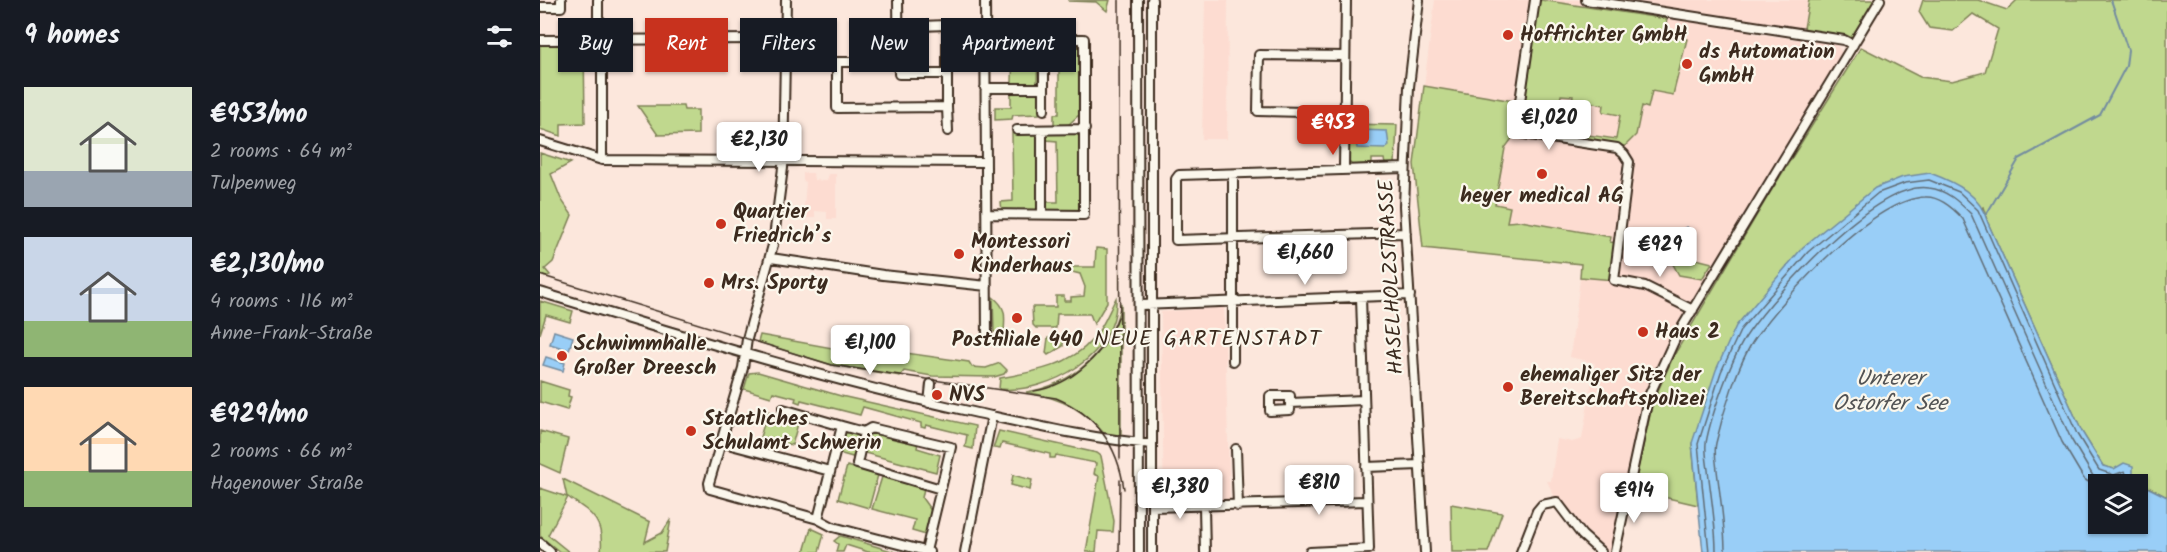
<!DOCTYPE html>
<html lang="en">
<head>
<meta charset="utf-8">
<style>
  :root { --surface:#171b24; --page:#242831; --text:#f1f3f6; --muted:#9ea1a6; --accent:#c8321e }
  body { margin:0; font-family:Kalam,sans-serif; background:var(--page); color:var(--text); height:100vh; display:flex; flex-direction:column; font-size:22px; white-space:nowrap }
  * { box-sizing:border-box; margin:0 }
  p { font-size:20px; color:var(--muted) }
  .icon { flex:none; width:33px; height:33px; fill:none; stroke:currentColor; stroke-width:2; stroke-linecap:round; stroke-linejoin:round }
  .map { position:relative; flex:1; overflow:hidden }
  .details { display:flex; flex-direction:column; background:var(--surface); width:540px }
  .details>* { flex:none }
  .banner { position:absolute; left:18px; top:18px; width:570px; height:54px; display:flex; gap:12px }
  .tools { position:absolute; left:1548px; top:474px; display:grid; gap:12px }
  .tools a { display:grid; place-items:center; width:60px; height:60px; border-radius:0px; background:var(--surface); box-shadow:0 2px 4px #0004; font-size:30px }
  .price { position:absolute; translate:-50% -51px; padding:0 14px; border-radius:6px; background:#fff; color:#222; font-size:20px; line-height:39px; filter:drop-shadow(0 2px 3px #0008) }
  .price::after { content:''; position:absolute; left:50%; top:36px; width:18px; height:14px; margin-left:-9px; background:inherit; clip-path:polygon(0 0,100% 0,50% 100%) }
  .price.selected { background:var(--accent); color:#fff }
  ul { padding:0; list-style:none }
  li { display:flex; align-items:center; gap:18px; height:150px; padding:0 24px }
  li span { display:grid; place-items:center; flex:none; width:168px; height:120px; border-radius:0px; color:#555 }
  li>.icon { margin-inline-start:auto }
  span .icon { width:72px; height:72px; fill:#fffc; stroke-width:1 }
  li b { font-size:26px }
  h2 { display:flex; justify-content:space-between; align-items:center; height:72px; padding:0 24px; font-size:26px }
  .chip { padding:0 21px; border-radius:0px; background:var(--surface); box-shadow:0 2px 4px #0004; font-size:21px; line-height:54px }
  .chip.selected { background:var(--accent); color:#fff }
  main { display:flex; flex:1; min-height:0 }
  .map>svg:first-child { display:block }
  .built { fill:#fddcd1 }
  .green { fill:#c0d88e; stroke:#7e8156; stroke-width:1.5 }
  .water { fill:#99cef7; stroke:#738ca0; stroke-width:1.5; fill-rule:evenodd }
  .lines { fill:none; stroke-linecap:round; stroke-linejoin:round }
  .shore { stroke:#616c75; stroke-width:1.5 }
  .stream { stroke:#738ca0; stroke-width:2 }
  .minor-casing { stroke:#3b2a1e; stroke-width:12 }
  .minor { stroke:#fbf7ec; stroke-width:8 }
  .tram { stroke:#3b2a1e; stroke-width:1.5 }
  .poi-dot { fill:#c8321e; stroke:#fbf7ec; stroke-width:2 }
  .labels { text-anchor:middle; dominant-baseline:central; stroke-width:4.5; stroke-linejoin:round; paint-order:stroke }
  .poi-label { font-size:21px; font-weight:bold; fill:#3b2a1e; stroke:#fbf7ec; text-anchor:start }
  .street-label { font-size:21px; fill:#3b2a1e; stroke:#fbf7ec }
  .neighbourhood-label { font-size:22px; letter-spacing:1.5px; fill:#3b2a1e; stroke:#fbf7ec }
  .water-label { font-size:22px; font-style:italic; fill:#525354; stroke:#fbf7ec }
</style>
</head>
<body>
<main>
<section class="details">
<h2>9 homes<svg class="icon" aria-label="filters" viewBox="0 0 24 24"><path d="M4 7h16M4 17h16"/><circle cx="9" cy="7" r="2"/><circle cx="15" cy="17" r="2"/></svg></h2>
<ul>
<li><span style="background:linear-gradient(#dfe7d0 70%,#9aa5b1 0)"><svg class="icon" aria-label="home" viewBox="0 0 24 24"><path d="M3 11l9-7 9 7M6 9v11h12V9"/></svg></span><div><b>€953/mo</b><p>2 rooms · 64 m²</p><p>Tulpenweg</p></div></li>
<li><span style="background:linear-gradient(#c9d6e8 70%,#8fb573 0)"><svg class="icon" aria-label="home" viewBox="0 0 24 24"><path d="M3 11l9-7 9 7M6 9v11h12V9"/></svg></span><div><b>€2,130/mo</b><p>4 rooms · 116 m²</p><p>Anne-Frank-Straße</p></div></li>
<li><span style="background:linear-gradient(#ffd9b3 70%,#8fb573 0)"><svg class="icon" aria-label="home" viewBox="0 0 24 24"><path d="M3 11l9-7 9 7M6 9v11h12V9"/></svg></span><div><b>€929/mo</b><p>2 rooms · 66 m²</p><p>Hagenower Straße</p></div></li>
</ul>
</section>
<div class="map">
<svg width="1627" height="552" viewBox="0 0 1627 552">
  <rect width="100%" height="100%" fill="#fce7dc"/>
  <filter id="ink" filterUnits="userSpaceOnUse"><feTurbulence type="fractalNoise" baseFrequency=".0167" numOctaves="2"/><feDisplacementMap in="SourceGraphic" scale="12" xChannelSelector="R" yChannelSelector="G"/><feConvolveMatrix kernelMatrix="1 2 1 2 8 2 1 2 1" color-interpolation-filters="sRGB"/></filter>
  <g filter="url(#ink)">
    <path class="built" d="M 665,0 L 688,0 L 687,139 L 662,139 Z
      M 895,0 L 1269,0 L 1263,34 L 1212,26 L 1211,33 L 1297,45 L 1302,53 L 1148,307 L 1115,370 L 1105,395 L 1071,552 L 1061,552 L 1017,502 L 1007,481 L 1011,481 L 1017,439 L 1032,442 L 1042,439 L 1055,363 L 1030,357 L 1042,264 L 883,248 L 874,164 Z
      M 263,173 L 273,173 L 274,180 L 287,181 L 288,174 L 296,174 L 296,219 L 287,219 L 287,212 L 275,211 L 275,218 L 263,218 L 266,182 L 263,181 Z
      M 684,307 L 690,507 L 624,507 L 621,312 Z"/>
    <path class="green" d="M 570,0 L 567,11 L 556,2 L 528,1 Z
      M 1001,0 L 1127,19 L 1124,35 L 1147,39 L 1133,95 L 1112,91 L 1108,108 L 1102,106 L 1096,135 L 1085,146 L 1033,137 L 1034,133 L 1076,139 L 1080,115 L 1063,112 L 1064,105 L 1049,102 L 1047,109 L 1031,106 L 1033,96 L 1021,95 L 1017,122 L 996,115 L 992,122 L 1001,127 L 1027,131 L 1026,136 L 987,130 L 982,126 L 980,119 L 999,2 Z
      M 1269,0 L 1340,0 L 1313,45 L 1263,34 Z
      M 1383,0 L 1438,0 L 1467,10 L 1477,0 L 1627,0 L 1627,497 L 1574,469 L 1563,466 L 1542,432 L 1448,223 L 1443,207 L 1152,443 L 1158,505 L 1093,490 L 1113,402 L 1133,357 L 1228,196 L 1321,47 L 1380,77 L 1412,81 L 1445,72 L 1458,29 L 1433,14 L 1413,31 L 1389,28 L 1379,12 Z
      M 535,42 L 540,47 L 541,113 L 528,125 L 514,125 L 514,114 L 519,114 L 519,53 L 507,53 L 507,43 Z
      M 473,44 L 492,44 L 498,48 L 497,83 L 472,83 Z
      M 0,45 L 44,45 L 45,123 L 21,124 L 21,136 L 0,129 Z
      M 884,86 L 973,101 L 971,127 L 976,133 L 965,148 L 955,204 L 970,207 L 967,222 L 981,221 L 1071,237 L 1070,242 L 1100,245 L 1172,263 L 1162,279 L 1139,275 L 1130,259 L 1107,251 L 1082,250 L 1074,280 L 1040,277 L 1041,264 L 883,248 L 874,164 Z
      M 471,90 L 499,91 L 499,114 L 473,115 L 472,119 L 455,120 L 455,107 L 471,107 Z
      M 98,106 L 143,106 L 144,110 L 158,110 L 158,134 L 118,135 Z
      M 807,124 L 857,125 L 855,164 L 845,164 L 844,159 L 832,159 L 832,164 L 812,165 L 807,160 Z
      M 472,133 L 493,133 L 500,139 L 499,211 L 462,211 L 461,202 L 473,201 Z
      M 506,133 L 535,133 L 541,138 L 540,208 L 536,211 L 507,211 L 507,202 L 518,202 L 517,141 L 506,140 Z
      M 0,153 L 31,163 L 11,174 L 21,199 L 32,215 L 13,262 L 5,269 L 10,275 L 5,277 L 0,275 Z
      M 556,248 L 567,249 L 567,302 L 554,324 L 550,314 L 517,314 L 516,328 L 496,328 L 493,325 L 492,307 L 516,307 L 516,296 L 524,296 L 524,301 L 531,301 L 531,297 L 544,296 L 545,287 L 540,274 L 528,271 L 528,267 L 555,267 Z
      M 453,297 C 467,308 465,316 464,332 L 454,332 Z
      M 576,298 C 579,355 509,394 459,389 L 460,378 C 494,372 530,366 553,339 C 563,328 569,311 576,298 Z
      M 0,301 L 33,311 L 30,322 L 6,315 L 0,334 Z
      M 581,303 L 581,442 L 569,440 C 548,411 522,398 486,392 C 533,385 572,350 581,303 Z
      M 220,335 L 364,361 L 366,353 L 429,362 L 432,367 L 446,368 L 460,363 L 467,370 L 464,374 L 454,377 L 392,376 L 364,371 L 360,376 L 292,365 L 218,342 Z
      M 508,338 L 523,339 L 523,346 L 508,355 L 506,353 Z
      M 218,372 L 301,396 L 435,426 L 433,449 L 425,447 L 427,435 L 386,425 L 385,428 L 381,427 L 381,423 L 323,407 L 320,415 L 261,400 L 260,403 L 255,401 L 256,398 L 233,392 L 231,397 L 204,389 L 209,373 Z
      M 0,381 L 29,390 L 28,396 L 31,397 L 27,410 L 0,402 Z
      M 228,411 L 259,420 L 252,445 L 220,437 Z
      M 302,426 L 324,432 L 316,458 L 295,452 Z
      M 331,430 L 378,442 L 377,448 L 400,455 L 396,472 L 321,452 L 326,433 Z
      M 0,431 L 28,439 L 20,473 L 0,464 Z
      M 459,431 L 557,453 L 561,456 L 574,521 L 573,532 L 558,531 L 556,552 L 546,552 L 559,476 L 554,474 L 556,463 L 516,455 L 515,458 L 510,458 L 510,454 L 462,443 L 460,449 L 453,448 Z
      M 307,466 L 338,475 L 329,508 L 298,499 Z
      M 473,475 L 492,480 L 490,490 L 471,485 Z
      M 342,477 L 384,488 L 382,498 L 392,512 L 386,535 L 372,531 L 375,520 L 332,509 Z
      M 23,479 L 110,522 L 105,542 L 122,533 L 131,519 L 125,552 L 61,552 C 64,520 53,514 28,497 L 8,535 L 29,552 L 20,552 L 0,536 L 0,488 L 27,497 Z
      M 911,504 L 962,513 L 948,552 L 912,552 Z
      M 271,528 L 284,534 L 279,552 L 264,552 Z
      M 300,536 L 301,536 L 355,552 L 328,552 L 306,545 L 303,552 L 296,552 L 298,544 L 294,541 Z"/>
    <path class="water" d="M 819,130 L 847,131 L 849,146 L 845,149 L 817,148 L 815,132 Z
      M 1390,173 C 1417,183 1440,194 1448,223 L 1542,432 L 1563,466 L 1574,469 L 1584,463 L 1593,466 L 1593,480 L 1627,497 L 1627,552 L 1163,552 L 1152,443 L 1176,370 L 1196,326 L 1263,247 L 1335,188 L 1363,177 ZM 1558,484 L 1598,484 L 1598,524 L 1558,524 Z
      M 1146,227 L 1151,230 L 1147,243 L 1142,244 L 1129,238 L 1130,236 Z
      M 14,331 L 33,337 L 29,350 L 10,344 Z
      M 6,357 L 25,363 L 23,371 L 3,365 Z"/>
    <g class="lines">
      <path class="shore" d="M 1169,552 L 1158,444 L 1181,372 L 1201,329 L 1268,252 L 1338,193 L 1365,183 L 1389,180 L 1419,192 L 1438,210 L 1537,434 L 1559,470 L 1574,475 L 1585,471 L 1589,484
        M 1176,552 C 1176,525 1171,497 1168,470 C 1167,462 1165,451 1166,443 C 1171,415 1193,354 1209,332 C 1237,292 1338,180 1389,188 C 1407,190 1419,202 1431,214 L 1531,439 L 1553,476 L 1580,484
        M 1185,552 C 1185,525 1180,497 1177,470 C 1176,462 1174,451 1176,443 C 1183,413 1198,362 1216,337 C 1246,295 1333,199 1385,197 C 1400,196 1413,208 1423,219 L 1522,442 L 1544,479 L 1558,488"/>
      <path class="stream" d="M 1446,215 L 1479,159 L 1560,115 L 1586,66 L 1588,50 L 1571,0"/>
      <g class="minor-casing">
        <path id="minor" d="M 58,0 L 58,18 L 62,23 L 62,160
          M 246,0 L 243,168 L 233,245 L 207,339 L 203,368 L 169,483 L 170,489 L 278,519 L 293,527 L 389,552
          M 358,0 L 359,74 L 407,74 L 407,107 L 297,108 L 297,62 L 359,62
          M 445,0 L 447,339
          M 598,0 L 599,552
          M 879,0 L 869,87 L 864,206 L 885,552
          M 995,0 L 979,108 L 978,122 L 984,134 L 1077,148 L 1084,154 L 1089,162 L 1074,280 L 1105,286 L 1153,310
          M 1046,0 L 1304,40 L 1313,45
          M 0,7 L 21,7 L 21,0
          M 380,26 L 407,25 L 407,74
          M 0,40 L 246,39
          M 445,88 L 504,88 L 504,39
          M 504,88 L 504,110
          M 407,107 L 408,131
          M 804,113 L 718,111 L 719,55 L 805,56
          M 477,130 L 545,129
          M 0,141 L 62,160 L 445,162
          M 864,168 L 639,175 L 636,179 L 636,240 L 866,233
          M 804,169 L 806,0
          M 693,174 L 693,361
          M 447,214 L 544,215 L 544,39 L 477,39
          M 502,214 L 502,130
          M 231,258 L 343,275 L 447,286
          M 0,292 C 144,336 286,380 433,412 C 493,425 551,439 612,444
          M 601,305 L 870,295
          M 389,403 L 391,384
          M 750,403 L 750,410 L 730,411 L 730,396 L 750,396 L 750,403 L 824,400
          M 243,409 L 302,426
          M 180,442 L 290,471
          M 696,449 L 698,506
          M 826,467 L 880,465
          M 612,507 L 827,501
          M 664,507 L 665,552
          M 278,519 L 302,426 L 324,432
          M 0,543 L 10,552
          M 386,551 L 411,447 L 331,428 L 324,432 L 317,464 L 401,489
          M 425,552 L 452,416
          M 612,552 L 612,0
          M 770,552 L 829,549 L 821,297
          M 981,552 L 997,511 L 1002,505 L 1017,502 L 1042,535 L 1061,552
          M 1075,552 L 1108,398 L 1135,339 L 1340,0"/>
      </g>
      <use href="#minor" class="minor"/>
      <path class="tram" d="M 579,0 L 580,459
        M 0,275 L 292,365 L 516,398 C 557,415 578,446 584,489
        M 494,391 C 531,386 567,352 578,317
        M 579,552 L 580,480"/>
    </g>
  </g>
  <g class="poi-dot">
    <circle cx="968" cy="35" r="6"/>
    <circle cx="1147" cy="64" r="6"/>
    <circle cx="1002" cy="174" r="6"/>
    <circle cx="181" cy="224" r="6"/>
    <circle cx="419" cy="254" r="6"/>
    <circle cx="169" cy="283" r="6"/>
    <circle cx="477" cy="318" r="6"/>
    <circle cx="1103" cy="332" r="6"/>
    <circle cx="22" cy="356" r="6"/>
    <circle cx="968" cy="387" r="6"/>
    <circle cx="397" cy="395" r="6"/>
    <circle cx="151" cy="431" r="6"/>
  </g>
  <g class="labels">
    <g class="poi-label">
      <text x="980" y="35">Hoffrichter GmbH</text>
      <text x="1159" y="52">ds Automation<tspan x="1159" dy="24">GmbH</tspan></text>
      <text x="1002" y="196" text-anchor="middle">heyer medical AG</text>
      <text x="193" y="212">Quartier<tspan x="193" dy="24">Friedrich’s</tspan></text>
      <text x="431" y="242">Montessori<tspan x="431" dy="24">Kinderhaus</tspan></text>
      <text x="181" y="283">Mrs. Sporty</text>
      <text x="1115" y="332">Haus 2</text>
      <text x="477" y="340" text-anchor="middle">Postfiliale 440</text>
      <text x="34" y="344">Schwimmhalle<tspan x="34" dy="24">Großer Dreesch</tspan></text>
      <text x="980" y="375">ehemaliger Sitz der<tspan x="980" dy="24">Bereitschaftspolizei</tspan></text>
      <text x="409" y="395">NVS</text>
      <text x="163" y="419">Staatliches<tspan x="163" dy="24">Schulamt Schwerin</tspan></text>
    </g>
    <g class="street-label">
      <text transform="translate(852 277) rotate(-93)">HASELHOLZSTRASSE</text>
    </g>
    <g class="neighbourhood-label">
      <text x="668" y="339">NEUE GARTENSTADT</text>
    </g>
    <g class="water-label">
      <text x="1350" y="379">Unterer<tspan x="1350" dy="25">Ostorfer See</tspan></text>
    </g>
  </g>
</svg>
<div class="tools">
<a><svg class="icon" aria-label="layers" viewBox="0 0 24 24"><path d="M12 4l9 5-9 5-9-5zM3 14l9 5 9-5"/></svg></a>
</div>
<b class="price" style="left:1009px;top:151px">€1,020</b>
<b class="price selected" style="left:793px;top:156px">€953</b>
<b class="price" style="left:219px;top:173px">€2,130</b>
<b class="price" style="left:1120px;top:278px">€929</b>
<b class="price" style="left:765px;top:286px">€1,660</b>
<b class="price" style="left:330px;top:376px">€1,100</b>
<b class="price" style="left:779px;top:516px">€810</b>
<b class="price" style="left:640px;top:520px">€1,380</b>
<b class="price" style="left:1094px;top:524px">€914</b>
<div class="banner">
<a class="chip">Buy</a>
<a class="chip selected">Rent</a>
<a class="chip">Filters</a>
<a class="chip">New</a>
<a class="chip">Apartment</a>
</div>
</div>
</main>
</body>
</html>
